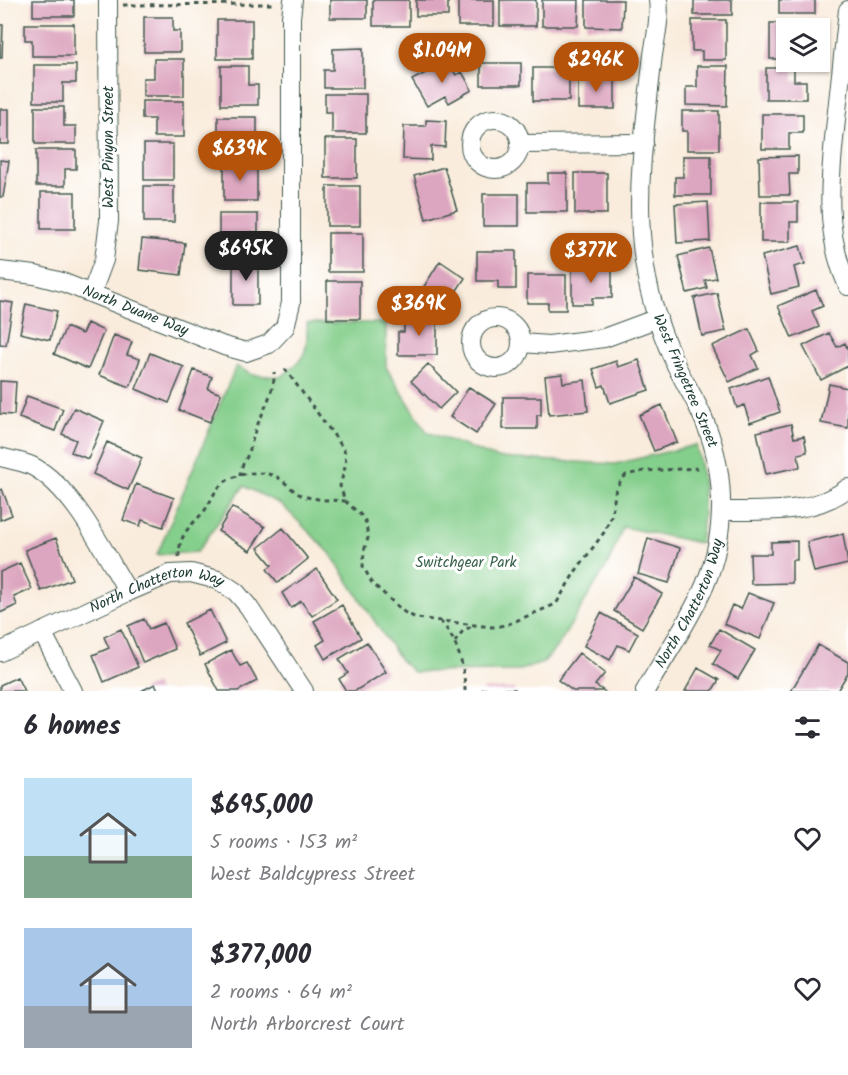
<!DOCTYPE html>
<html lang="en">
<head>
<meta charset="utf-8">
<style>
  :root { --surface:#fff; --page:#f2f2f3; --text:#2b2b33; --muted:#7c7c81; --accent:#b45309 }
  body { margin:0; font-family:Kalam,sans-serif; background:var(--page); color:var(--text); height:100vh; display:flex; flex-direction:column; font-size:22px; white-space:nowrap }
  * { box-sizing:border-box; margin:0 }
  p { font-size:20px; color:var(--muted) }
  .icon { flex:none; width:33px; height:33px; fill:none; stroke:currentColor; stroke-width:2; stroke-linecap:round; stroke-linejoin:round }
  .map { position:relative; height:691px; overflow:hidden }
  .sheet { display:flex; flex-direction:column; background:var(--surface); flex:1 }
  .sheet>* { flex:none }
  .fabs { position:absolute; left:776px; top:18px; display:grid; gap:12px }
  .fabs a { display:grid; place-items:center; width:54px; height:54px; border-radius:0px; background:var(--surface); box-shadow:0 2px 4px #0004; font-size:30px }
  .price { position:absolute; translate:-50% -51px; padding:0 14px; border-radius:21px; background:var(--accent); color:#fff; font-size:20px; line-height:39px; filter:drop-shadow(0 2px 3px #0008) }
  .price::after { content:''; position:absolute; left:50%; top:36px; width:18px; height:14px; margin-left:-9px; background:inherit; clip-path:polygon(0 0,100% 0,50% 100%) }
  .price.selected { background:#222; color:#fff }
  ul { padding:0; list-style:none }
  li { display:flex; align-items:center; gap:18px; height:150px; padding:0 24px }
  li span { display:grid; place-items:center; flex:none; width:168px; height:120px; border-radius:0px; color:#555 }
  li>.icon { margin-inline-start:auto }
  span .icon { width:72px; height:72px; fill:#fffc; stroke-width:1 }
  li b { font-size:26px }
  h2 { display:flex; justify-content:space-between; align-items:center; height:72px; padding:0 24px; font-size:26px }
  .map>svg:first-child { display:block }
  .green { fill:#85cf8c; stroke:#528660; stroke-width:1.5 }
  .building { fill:#dda6c0 }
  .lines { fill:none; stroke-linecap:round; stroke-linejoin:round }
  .street-casing { stroke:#40574d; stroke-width:20 }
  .path { stroke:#40574d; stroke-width:3; stroke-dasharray:4.5 4.5; stroke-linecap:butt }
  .street { stroke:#fff; stroke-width:18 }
  .labels { text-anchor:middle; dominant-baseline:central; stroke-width:6; stroke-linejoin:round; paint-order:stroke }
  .street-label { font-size:15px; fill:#1f3d34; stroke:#fff }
  .park-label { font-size:15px; fill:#38624a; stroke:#fff }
</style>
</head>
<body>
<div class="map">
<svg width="848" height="691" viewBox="0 0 848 691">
  <rect width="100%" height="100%" fill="#fff"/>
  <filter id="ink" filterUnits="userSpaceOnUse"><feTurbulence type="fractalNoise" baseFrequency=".0167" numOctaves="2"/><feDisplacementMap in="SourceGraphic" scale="12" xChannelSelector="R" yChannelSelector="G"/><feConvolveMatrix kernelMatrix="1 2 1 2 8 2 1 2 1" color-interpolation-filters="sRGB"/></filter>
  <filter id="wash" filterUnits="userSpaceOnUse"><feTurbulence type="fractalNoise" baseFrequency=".008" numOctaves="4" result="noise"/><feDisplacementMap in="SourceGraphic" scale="24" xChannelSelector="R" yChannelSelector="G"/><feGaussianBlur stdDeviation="1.35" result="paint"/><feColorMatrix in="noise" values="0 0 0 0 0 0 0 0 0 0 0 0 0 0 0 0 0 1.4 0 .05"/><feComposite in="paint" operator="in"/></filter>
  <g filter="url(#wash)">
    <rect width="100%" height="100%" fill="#f9ecdc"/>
    <path class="green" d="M 307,323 L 386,323 L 386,367 L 427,432 L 497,458 L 615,464 L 696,445 C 705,480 705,507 700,543 L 623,527 L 609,562 L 559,644 L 543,663 L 516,671 L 413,672 L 400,660 L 330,553 L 282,505 L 244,486 L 197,552 L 157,555 L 236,366 L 253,375 L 281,377 C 306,358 308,353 307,323 Z"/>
    <g id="blocks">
      <path class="building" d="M 33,0 L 74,0 L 74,16 L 33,16 Z
        M 330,0 L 367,0 L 367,18 L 330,18 Z
        M 373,0 L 409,0 L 409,26 L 373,26 Z
        M 416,0 L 448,0 L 448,16 L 416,16 Z
        M 458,0 L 494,0 L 494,26 L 458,26 Z
        M 500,0 L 536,0 L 536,26 L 500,26 Z
        M 542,0 L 579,0 L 578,26 L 542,26 Z
        M 586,0 L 623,0 L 622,28 L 586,27 Z
        M 694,0 L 732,0 L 732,15 L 694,15 Z
        M 779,0 L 815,0 L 815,14 L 779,14 Z
        M 144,17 L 173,17 L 173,31 L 180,31 L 180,52 L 144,52 Z
        M 217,20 L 252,20 L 252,59 L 217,59 Z
        M 692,20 L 726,20 L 726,60 L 702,60 L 702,51 L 692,51 Z
        M 770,23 L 813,23 L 813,28 L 786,28 L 786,59 L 770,59 Z
        M 25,24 L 74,24 L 74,56 L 32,56 L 32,40 L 25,40 Z
        M 0,25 L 3,25 L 2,58 L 0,58 Z
        M 363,48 L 363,88 L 324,88 L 324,70 L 333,70 L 333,49 Z
        M 154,59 L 184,59 L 184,96 L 143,96 L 143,78 L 154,78 Z
        M 448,61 L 456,75 L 462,72 L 472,90 L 449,103 L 445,96 L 427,106 L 412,80 Z
        M 481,63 L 521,63 L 521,85 L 481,85 Z
        M 34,65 L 76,65 L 76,83 L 63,83 L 63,102 L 34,102 Z
        M 221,66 L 248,66 L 248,85 L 258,85 L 258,105 L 221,105 Z
        M 697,66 L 728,66 L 727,106 L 686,105 L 686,87 L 697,87 Z
        M 533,68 L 569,68 L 569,101 L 533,101 Z
        M 766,68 L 794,68 L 794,81 L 806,81 L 806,99 L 766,99 Z
        M 578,76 L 615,76 L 615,109 L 578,109 Z
        M 325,94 L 366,94 L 366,133 L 332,133 L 332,112 L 325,112 Z
        M 142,101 L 184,101 L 184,137 L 154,137 L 154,119 L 142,119 Z
        M 35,107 L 64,107 L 64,126 L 76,126 L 76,144 L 35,144 Z
        M 0,109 L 9,109 L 9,144 L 0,144 Z
        M 682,111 L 719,111 L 719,150 L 687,150 L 687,131 L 682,131 Z
        M 762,114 L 803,114 L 803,133 L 789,133 L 789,149 L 762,149 Z
        M 218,117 L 257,117 L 257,135 L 248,135 L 248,156 L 218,156 Z
        M 426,120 L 446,121 L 445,147 L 431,146 L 431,160 L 403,159 L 404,126 L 426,126 Z
        M 325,139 L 357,139 L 357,178 L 325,178 Z
        M 144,144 L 173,144 L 173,180 L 144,180 Z
        M 36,150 L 76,150 L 76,169 L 65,169 L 65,186 L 36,186 Z
        M 683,156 L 711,156 L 711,195 L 675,195 L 675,177 L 683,177 Z
        M 798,156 L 798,174 L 789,174 L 790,195 L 760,195 L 759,157 Z
        M 0,160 L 9,161 L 3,197 L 0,197 Z
        M 224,163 L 257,163 L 257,201 L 224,201 Z
        M 444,167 L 457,210 L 426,219 L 414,176 Z
        M 548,173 L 567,173 L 567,212 L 527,212 L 527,183 L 548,183 Z
        M 575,173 L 607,173 L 607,214 L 575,214 Z
        M 144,186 L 174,186 L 174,222 L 144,222 Z
        M 327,186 L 360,186 L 360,226 L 327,226 Z
        M 41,192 L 75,192 L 75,229 L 41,229 Z
        M 483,194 L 519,194 L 519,226 L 483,226 Z
        M 708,202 L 710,241 L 677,243 L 675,204 Z
        M 761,202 L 798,202 L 798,222 L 790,222 L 790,242 L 761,242 Z
        M 219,214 L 258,214 L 258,232 L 250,232 L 250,253 L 219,253 Z
        M 328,233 L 363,233 L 363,272 L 328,272 Z
        M 142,239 L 185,243 L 181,275 L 139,270 Z
        M 800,246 L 805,264 L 794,267 L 799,287 L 771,294 L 762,256 Z
        M 709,248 L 716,278 L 705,280 L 707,288 L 687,293 L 678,256 Z
        M 477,251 L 516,251 L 516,289 L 498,289 L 498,281 L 477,281 Z
        M 233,259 L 258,259 L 258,305 L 233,305 Z
        M 440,261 L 465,278 L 448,304 L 423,288 Z
        M 572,267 L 612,267 L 612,298 L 592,298 L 592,304 L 572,304 Z
        M 527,275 L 566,275 L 566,310 L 548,310 L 548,303 L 527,303 Z
        M 327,281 L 360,281 L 360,319 L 327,319 Z
        M 816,290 L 823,306 L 812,311 L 819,327 L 792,338 L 778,306 Z
        M 717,293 L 726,331 L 702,336 L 694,298 Z
        M 0,301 L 13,303 L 6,345 L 0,344 Z
        M 26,304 L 57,311 L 50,340 L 20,333 Z
        M 417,315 L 437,315 L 437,355 L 398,355 L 398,332 L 404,332 L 404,323 L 417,323 Z
        M 87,323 L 104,331 L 88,369 L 54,354 L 66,327 L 82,334 Z
        M 749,329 L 759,351 L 752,355 L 758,368 L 729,382 L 712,346 Z
        M 829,333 L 837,347 L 845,343 L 848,350 L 848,366 L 821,380 L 803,346 Z
        M 114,335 L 132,342 L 127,355 L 140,359 L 130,387 L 99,375 Z
        M 150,353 L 184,367 L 169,403 L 136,389 Z
        M 639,360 L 649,390 L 610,403 L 604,385 L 599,387 L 593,369 L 616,361 L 618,367 Z
        M 428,364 L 456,392 L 439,409 L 411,381 Z
        M 194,370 L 212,377 L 208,389 L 221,394 L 210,422 L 179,410 Z
        M 562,374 L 563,383 L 585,380 L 588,411 L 549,415 L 545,376 Z
        M 768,376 L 780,412 L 750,423 L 744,405 L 737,408 L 731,389 Z
        M 0,381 L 16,382 L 14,415 L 0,414 Z
        M 829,384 L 848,388 L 848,428 L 821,423 Z
        M 469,387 L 496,404 L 476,434 L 450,417 Z
        M 27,396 L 63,409 L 55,431 L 19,418 Z
        M 503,397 L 541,397 L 541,415 L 537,415 L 537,429 L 503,429 Z
        M 662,405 L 677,442 L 654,451 L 639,415 Z
        M 74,408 L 104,421 L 88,459 L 71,452 L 76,440 L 62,434 Z
        M 791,424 L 794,438 L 804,436 L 807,452 L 798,454 L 800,467 L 766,474 L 757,432 Z
        M 107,442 L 142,458 L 128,490 L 93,474 Z
        M 136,484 L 174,498 L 163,527 L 142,520 L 140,526 L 123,520 Z
        M 2,489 L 12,515 L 0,520 L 0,490 Z
        M 232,507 L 265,527 L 250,551 L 218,531 Z
        M 283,528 L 308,559 L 278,583 L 267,569 L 272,565 L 258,548 Z
        M 843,534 L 848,564 L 814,572 L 807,542 Z
        M 56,538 L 72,579 L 41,591 L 25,550 Z
        M 648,538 L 680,548 L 669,583 L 638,574 Z
        M 797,541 L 797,560 L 792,560 L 792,583 L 751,584 L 750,554 L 771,554 L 771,542 Z
        M 20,563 L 32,589 L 14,597 L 17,605 L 0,613 L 0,572 Z
        M 317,569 L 337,599 L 312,616 L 301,601 L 291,608 L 282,593 Z
        M 634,577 L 662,594 L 642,628 L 614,611 Z
        M 748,593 L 774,603 L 760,639 L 724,624 L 732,605 L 741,609 Z
        M 342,605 L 361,638 L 325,659 L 317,645 L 325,640 L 314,621 Z
        M 210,610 L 226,643 L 200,656 L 184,623 Z
        M 601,613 L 638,633 L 629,650 L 618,645 L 610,660 L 584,646 Z
        M 144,619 L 149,629 L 164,623 L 175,649 L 143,663 L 128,626 Z
        M 121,629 L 138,667 L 104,682 L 93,655 L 109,648 L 104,637 Z
        M 719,629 L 755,650 L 738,679 L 713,664 L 721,650 L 710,645 Z
        M 367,642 L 386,672 L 355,691 L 346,691 L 339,679 L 348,673 L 339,659 Z
        M 818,645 L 848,662 L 848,673 L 837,691 L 791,691 Z
        M 231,650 L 240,666 L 247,663 L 257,681 L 238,691 L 219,691 L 205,664 Z
        M 579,653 L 605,673 L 595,685 L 604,691 L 573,691 L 558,680 Z
        M 698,668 L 719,680 L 712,691 L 685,691 Z
        M 17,677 L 24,691 L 0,691 L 0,685 Z
        M 155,684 L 158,691 L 141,691 Z
        M 483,689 L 515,689 L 515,691 L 483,691 Z"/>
    </g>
  </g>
  <g filter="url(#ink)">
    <use href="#blocks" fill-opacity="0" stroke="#40574d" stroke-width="1.5"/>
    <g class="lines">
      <g class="street-casing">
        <g id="street">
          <path d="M 848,10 C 844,47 840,83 836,120 C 830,176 823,232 848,286"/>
          <circle cx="495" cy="144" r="25"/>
          <path d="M 520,144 L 644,143"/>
          <path id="s1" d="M 0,271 L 35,275 L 62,282 L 224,346 L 246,352 L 269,344 L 285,327 L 291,303 L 291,17 L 293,0"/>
          <path d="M 92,292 L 104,260 L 109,221 L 108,0"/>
          <circle cx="496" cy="343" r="25"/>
          <path d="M 521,343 L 549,345 L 604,338 L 658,318"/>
          <path d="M 0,457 C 10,460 22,461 32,466 C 73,487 104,552 128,592"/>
          <path d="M 721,511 C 765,510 811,516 848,488"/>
          <path d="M 42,632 L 73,691"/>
          <path id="s2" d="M 0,652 L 128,592 L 170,574 L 191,573 L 218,580 L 236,592 L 248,606 L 304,691"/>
          <path id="s3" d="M 645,691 C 665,656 689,622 705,585 C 728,530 726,467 701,413 C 693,395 682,379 674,361 C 656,322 644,277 641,234 C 637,177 646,120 652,63 C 654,43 661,19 658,0"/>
        </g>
      </g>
      <path class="path" d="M 123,5 L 276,4
        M 285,369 L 344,449 L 346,463 L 340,486 L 345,501 L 363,517 L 366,523 L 368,538 L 364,551 L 363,566 L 372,583 L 404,612 L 416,618 L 492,627 L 506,625 L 556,604 L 575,572 L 605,531 L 612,514 L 616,487 L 626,475 L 644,471 L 700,468
        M 240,476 C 240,467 245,462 248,454 C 252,446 252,438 255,431 C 261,415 276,389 274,372
        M 179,557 C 179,532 191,527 205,510 C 211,502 213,493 220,486 C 233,473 260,469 277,477 C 286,482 293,492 303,496 C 316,500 331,500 345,501
        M 440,621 C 457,638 465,668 465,691
        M 455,642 L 462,632 L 473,625"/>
      <use href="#street" class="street"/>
    </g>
  </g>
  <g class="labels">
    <g class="street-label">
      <text transform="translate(109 147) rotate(-90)">West Pinyon Street</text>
      <text stroke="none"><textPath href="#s1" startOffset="142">North Duane Way</textPath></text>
      <text transform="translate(685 381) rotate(67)">West Fringetree Street</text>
      <text stroke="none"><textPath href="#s2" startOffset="171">North Chatterton Way</textPath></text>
      <text stroke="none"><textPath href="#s3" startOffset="99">North Chatterton Way</textPath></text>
    </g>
    <g class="park-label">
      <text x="466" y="563">Switchgear Park</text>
    </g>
  </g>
</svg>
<div class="fabs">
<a><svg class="icon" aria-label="layers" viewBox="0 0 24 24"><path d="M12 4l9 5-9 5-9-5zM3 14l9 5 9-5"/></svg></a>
</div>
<b class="price" style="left:442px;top:84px">$1.04M</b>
<b class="price" style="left:596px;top:93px">$296K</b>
<b class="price" style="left:240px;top:182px">$639K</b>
<b class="price selected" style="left:246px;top:282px">$695K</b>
<b class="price" style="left:591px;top:284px">$377K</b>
<b class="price" style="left:419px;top:337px">$369K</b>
</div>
<section class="sheet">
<h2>6 homes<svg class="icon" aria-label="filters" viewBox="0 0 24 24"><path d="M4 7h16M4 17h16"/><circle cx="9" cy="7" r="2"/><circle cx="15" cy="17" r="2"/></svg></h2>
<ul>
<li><span style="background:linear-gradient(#bfe0f5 65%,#7fa58c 0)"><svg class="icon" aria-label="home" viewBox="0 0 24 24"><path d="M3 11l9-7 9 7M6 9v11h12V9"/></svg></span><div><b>$695,000</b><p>5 rooms · 153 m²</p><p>West Baldcypress Street</p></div><svg class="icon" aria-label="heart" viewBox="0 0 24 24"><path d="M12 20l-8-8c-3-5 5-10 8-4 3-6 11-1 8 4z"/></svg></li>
<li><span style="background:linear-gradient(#a9c7e8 65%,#9aa5b1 0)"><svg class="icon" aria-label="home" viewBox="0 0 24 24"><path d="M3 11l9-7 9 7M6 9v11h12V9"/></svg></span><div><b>$377,000</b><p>2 rooms · 64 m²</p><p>North Arborcrest Court</p></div><svg class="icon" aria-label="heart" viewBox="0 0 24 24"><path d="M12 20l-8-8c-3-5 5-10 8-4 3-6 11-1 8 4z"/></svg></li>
</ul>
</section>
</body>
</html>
